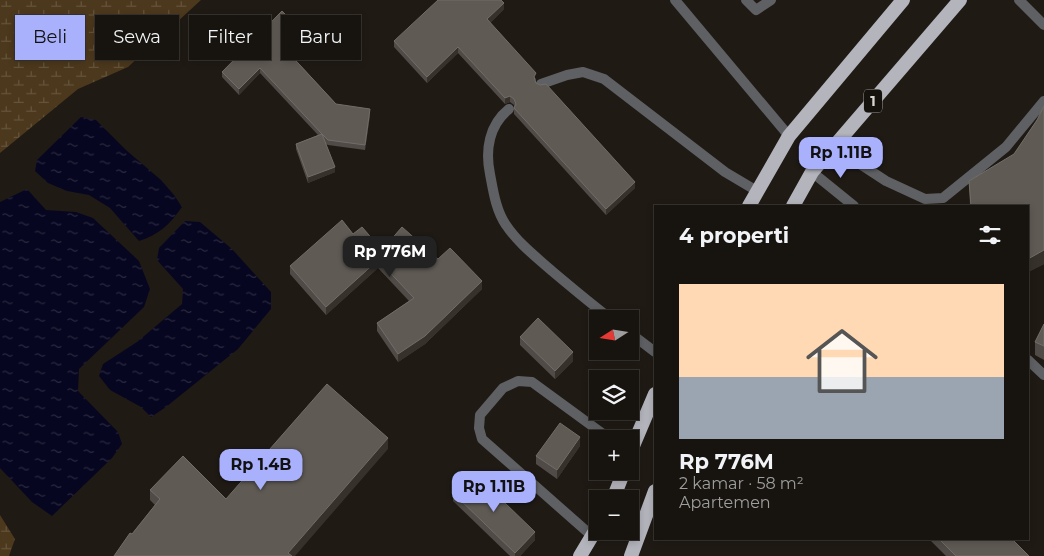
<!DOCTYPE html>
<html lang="id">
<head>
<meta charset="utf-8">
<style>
  :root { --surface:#17140f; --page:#201d18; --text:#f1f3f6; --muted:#9e9e9e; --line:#36332f; --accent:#a9b0fc }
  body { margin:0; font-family:Montserrat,sans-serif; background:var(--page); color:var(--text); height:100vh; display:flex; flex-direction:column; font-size:19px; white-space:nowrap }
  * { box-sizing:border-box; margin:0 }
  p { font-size:16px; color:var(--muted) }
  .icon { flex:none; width:28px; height:28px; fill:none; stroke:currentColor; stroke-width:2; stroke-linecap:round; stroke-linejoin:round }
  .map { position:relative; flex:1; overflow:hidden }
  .drawer { position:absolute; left:654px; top:205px; width:375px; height:335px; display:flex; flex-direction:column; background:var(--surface); border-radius:0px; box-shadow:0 2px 8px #0003,0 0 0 1px var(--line) }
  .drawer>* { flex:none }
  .banner { position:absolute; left:15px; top:15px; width:475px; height:45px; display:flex; gap:10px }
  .needle { width:32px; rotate:258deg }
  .fabs { position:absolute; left:589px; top:310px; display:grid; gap:10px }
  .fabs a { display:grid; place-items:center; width:50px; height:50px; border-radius:0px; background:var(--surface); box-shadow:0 2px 8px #0003,0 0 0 1px var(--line); font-size:25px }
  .price { position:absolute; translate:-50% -42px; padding:0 11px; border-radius:10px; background:var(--accent); color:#111; font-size:16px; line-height:32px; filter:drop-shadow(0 1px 2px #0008) }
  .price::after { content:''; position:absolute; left:50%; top:30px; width:15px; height:11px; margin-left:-8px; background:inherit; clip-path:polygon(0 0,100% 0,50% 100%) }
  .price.active { background:#222; color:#fff }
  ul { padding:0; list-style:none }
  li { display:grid; align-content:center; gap:10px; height:265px; padding:0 25px }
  li span { display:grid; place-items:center; height:155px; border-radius:0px; color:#555 }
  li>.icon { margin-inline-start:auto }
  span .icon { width:90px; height:90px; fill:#fffc; stroke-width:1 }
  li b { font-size:21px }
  h2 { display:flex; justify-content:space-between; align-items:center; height:60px; padding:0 25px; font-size:21px }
  .pill { padding:0 18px; border-radius:0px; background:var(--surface); box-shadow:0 2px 8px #0003,0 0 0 1px var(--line); font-size:18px; line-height:45px }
  .pill.active { background:var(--accent); color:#111 }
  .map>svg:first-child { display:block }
  .wetland { fill:url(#wetland-marsh) }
  .water { fill:url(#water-ripples) }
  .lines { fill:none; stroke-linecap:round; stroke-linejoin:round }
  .service { stroke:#5f6063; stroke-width:10 }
  .minor { stroke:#5f6063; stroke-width:10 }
  .trunk { stroke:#b3b4bc; stroke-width:14 }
  .wall { fill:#504b46 }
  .shaded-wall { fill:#36312b }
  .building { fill:#5f5a54; stroke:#726d68 }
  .labels { text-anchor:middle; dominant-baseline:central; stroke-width:4; stroke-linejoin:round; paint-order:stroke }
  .shield { fill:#15110c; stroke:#9e9a96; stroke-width:1 }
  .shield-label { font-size:14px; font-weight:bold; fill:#d8d5d1 }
</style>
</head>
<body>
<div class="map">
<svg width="1044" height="556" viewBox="0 0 1044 556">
  <defs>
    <pattern id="wetland-marsh" width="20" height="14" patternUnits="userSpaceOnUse" patternTransform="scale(1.25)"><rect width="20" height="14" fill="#4c381c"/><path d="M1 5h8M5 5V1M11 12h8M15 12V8" fill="none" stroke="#65543c"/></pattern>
    <pattern id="water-ripples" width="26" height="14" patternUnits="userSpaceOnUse" patternTransform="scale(1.25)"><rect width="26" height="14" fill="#070620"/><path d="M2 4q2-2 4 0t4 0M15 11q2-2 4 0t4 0" fill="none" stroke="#2a293f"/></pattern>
  </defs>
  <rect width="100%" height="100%" fill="#1f1a14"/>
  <path class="wetland" d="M 0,0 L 201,0 L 128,67 L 78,89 L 0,153 Z
    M 0,515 L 15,539 L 9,556 L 0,556 Z"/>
  <path class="water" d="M 81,117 L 96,120 L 126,150 L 161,180 L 174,195 L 182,207 C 170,224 159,235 139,241 L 110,208 L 89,195 L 67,191 L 48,183 L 35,171 L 37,160 Z
    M 27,189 L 46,210 L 76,212 L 93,218 L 139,261 L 150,289 L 144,307 L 79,369 L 78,391 L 118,432 L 122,444 L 112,458 L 52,516 L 32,502 L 0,468 L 0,202 Z
    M 185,221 L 200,222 L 232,249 L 271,292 L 271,309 L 238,349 L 166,407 L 151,417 L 141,407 L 110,390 L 99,376 L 103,364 L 137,342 L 182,304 L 183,289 L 157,260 L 159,248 Z"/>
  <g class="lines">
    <path class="service" d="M 675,0 L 789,136
      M 746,0 L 756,10 L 771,0
      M 1019,0 L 1044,25
      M 541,84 L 567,75 L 583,72 L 604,79 L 725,172 L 757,191
      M 509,109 C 489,125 485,150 490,174 C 493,190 496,211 506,225 C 518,243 535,256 552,271 C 571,287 590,303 611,319
      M 835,144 L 860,164 L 886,181 L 925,199 L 943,198 L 1006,147 L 1044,101
      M 630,333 L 655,352
      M 592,536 L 482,439 L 479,428 L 480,415 L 503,388 L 518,381 L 532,382 L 610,439"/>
    <path class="minor" d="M 812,172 L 854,206
      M 1028,360 L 1044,375"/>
    <path class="trunk" d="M 749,206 L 789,136 L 903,0
      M 793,206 L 812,172 L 960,0
      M 630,453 L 655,394
      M 613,499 L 624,471
      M 580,556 L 598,526
      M 631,556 L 655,491"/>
  </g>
  <path class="wall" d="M 504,9 L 490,23 L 536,79 L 535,81 L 536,83 L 635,188 L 606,215 L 514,114 L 514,105 L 510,102 L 505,104 L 458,53 L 427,83 L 394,47 L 394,41 Z
    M 303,38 L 289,53 L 336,104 L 370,115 L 365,150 L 328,145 L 326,144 L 335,172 L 308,183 L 296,149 L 296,144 L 318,135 L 260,73 L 239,95 L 222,77 L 222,72 Z
    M 1037,120 L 1044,264 L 1028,272 L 1028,206 L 970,206 L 969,181 L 1014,154 Z
    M 353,234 L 382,250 L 438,259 L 482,289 L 425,344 L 398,362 L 377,331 L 377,323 L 409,301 L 378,268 L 326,315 L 290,274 L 290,266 Z
    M 1044,324 L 1044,360 L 1035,355 L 1035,342 Z
    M 520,337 L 573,361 L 555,379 L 520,345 Z
    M 580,446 L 557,479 L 536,464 L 536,456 Z
    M 388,449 L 132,534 L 155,505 L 150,500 L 150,490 L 226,499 Z
    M 453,493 L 535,540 L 520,556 L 510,556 L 453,501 Z
    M 929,539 L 1012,539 L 1029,556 L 946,556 Z"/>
  <path class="shaded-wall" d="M 504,3 L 504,9 L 487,26 L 487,19 Z
    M 303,32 L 303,38 L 286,56 L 286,50 Z
    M 458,47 L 458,53 L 427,83 L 427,77 Z
    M 260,68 L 260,73 L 239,95 L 239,89 Z
    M 510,96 L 510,102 L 505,104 L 505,98 Z
    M 370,109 L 370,115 L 365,150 L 365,145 Z
    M 335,167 L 335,172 L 308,183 L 308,177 Z
    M 635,182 L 635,188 L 606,215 L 606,209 Z
    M 1044,250 L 1044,264 L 1028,272 L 1028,259 Z
    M 378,260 L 378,268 L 326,315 L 326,307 Z
    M 482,281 L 482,289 L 425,344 L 398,362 L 398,354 Z
    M 573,352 L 573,361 L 555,379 L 555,371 Z
    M 580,437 L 580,446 L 557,479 L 557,470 Z
    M 388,438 L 388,449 L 295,556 L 288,556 L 288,553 Z
    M 535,532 L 535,540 L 520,556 L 515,556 L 515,553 Z"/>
  <path class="building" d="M 438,0 L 501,0 L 504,3 L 487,19 L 536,73 L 534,77 L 536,83 L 540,85 L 546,84 L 635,182 L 606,209 L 514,108 L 516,104 L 514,99 L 510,96 L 505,98 L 458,47 L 427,77 L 394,41 Z
    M 282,11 L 303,32 L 286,50 L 336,104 L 370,109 L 365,145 L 328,140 L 322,134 L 335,167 L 308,177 L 296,144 L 322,134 L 260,68 L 239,89 L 222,72 Z
    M 1044,106 L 1044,250 L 1028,259 L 1028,206 L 971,206 L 969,181 L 1014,154 L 1037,120 Z
    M 342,220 L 353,234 L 362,227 L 382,250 L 402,227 L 438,259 L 450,248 L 482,281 L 425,336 L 398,354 L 377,323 L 414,298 L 378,260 L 326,307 L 290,266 Z
    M 538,318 L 573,352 L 555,371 L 520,337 Z
    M 1044,324 L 1044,346 L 1035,342 Z
    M 327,384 L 388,438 L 288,553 L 292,556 L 114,556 L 130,533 L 132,534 L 160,499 L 150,490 L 183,456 L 226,499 Z
    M 560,423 L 580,437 L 557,470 L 536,456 Z
    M 473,472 L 535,532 L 515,553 L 453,493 Z
    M 939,539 L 1012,539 L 1029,556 L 956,556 Z"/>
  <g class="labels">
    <rect class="shield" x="864" y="89.5" width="18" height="23" rx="4"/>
    <g class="shield-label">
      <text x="873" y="101">1</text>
    </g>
  </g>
</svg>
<div class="fabs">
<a><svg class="needle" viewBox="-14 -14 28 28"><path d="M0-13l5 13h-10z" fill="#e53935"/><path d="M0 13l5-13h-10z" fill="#9e9e9e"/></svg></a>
<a><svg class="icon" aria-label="layers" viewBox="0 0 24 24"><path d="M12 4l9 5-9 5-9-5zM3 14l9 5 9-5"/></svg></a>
<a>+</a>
<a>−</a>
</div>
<b class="price" style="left:841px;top:179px">Rp 1.11B</b>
<b class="price active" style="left:390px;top:278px">Rp 776M</b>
<b class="price" style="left:261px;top:491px">Rp 1.4B</b>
<b class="price" style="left:494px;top:513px">Rp 1.11B</b>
<div class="banner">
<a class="pill active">Beli</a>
<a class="pill">Sewa</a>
<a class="pill">Filter</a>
<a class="pill">Baru</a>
</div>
<section class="drawer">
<h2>4 properti<svg class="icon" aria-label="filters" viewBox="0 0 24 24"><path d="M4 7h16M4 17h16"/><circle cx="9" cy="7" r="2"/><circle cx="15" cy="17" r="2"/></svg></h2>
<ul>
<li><span style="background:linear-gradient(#ffd9b3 60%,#9aa5b1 0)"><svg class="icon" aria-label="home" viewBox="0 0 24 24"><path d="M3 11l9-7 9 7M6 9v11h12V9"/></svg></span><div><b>Rp 776M</b><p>2 kamar · 58 m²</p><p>Apartemen</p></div></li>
</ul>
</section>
</div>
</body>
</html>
